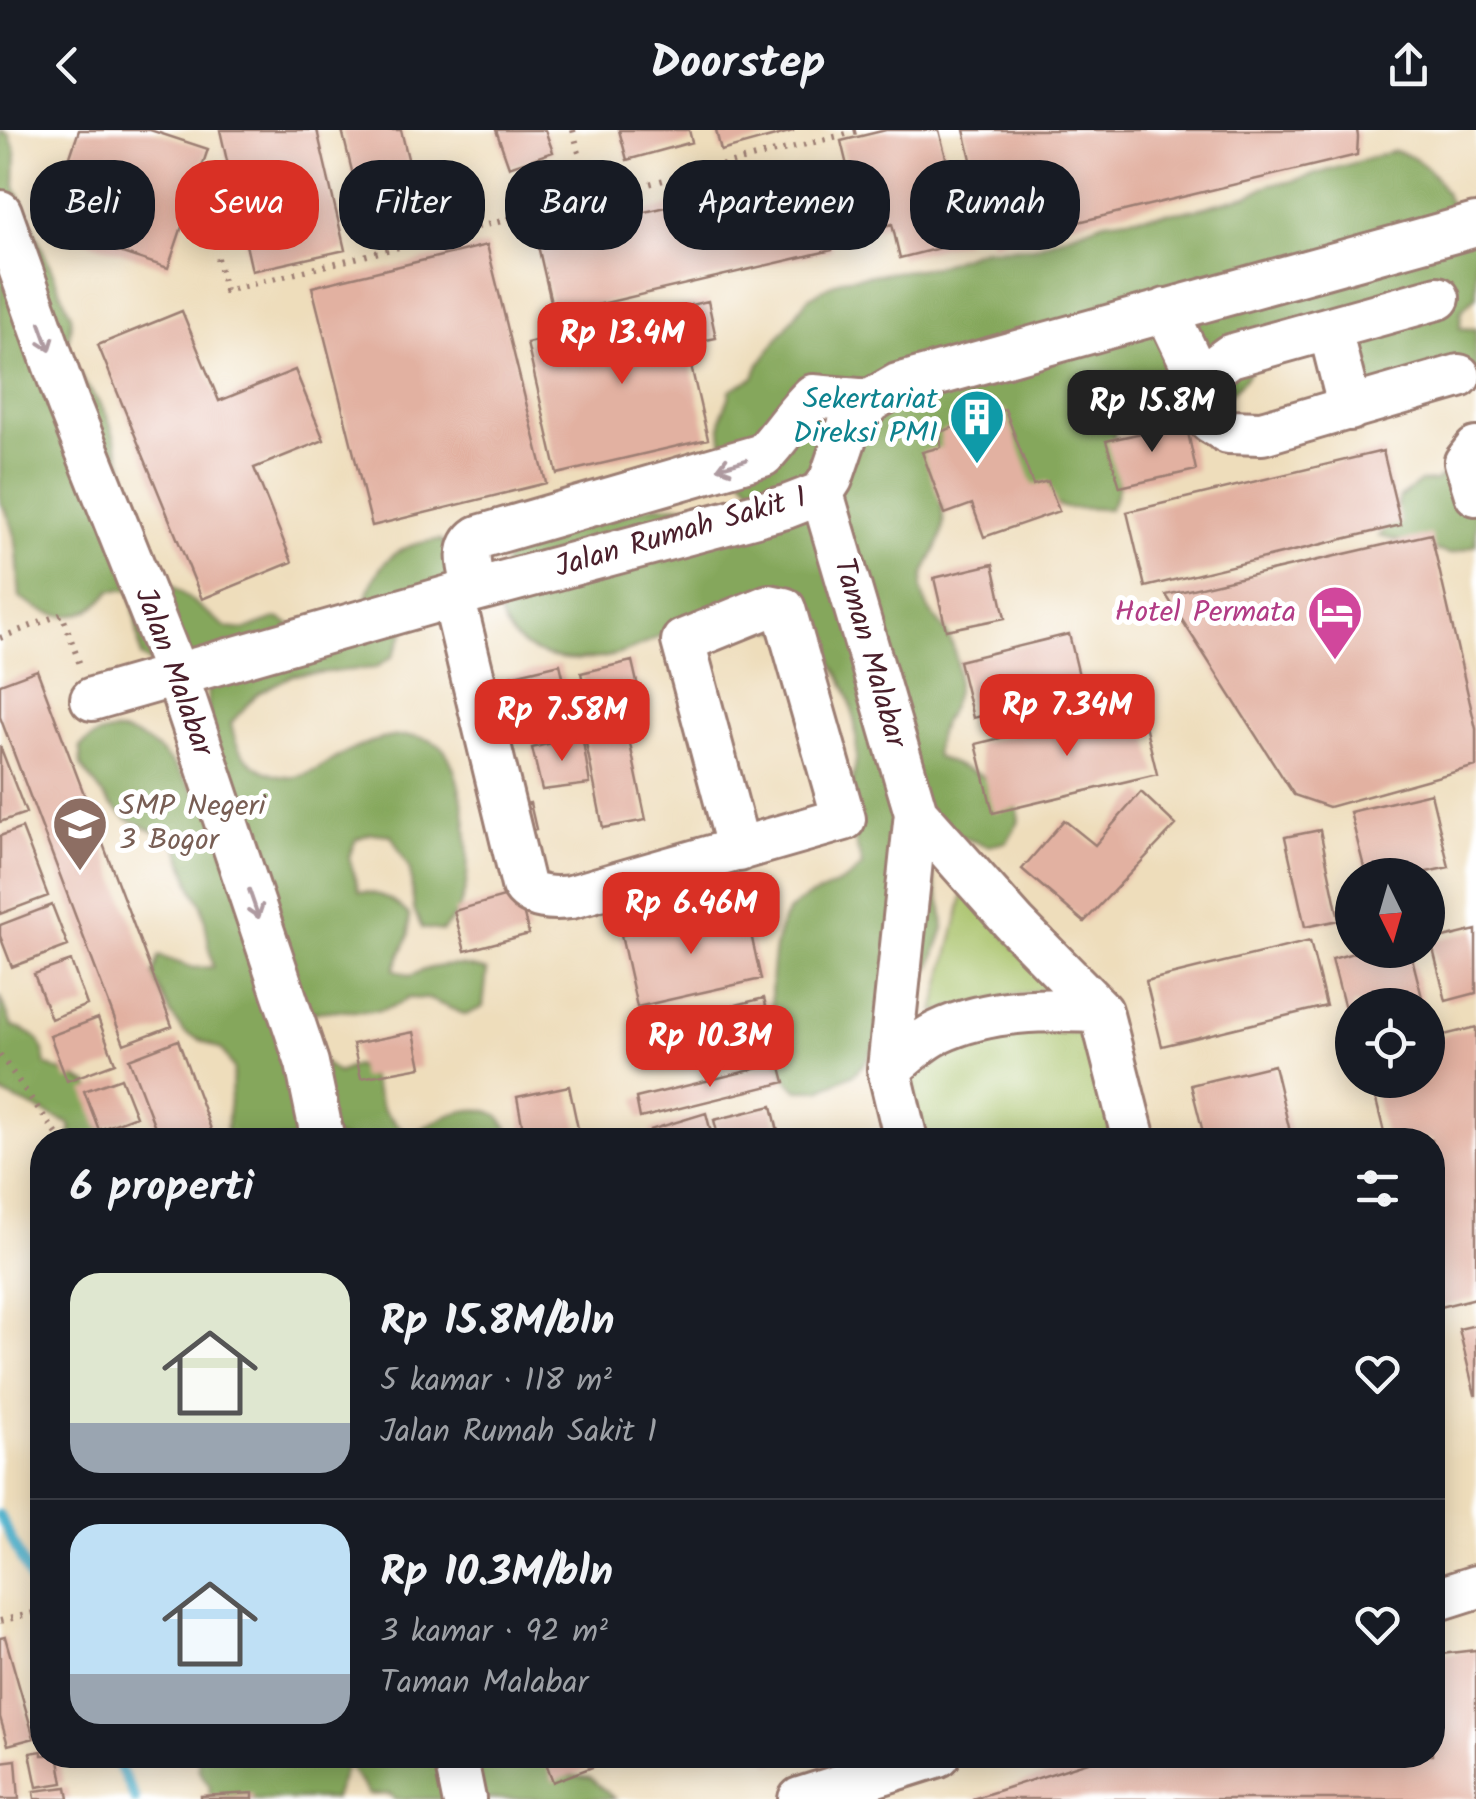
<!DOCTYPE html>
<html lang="id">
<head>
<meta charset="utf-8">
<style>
  :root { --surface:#171b24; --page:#242831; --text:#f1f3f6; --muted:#9ea1a6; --line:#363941; --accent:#d93025 }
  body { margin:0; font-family:Kalam,sans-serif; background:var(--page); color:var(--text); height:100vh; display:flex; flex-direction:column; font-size:38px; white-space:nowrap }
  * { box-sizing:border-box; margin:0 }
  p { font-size:32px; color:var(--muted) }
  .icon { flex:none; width:55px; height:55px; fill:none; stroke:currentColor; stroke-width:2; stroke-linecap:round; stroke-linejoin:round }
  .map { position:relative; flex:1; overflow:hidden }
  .panel { position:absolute; left:30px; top:998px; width:1415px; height:640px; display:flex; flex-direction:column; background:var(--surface); border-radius:40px; box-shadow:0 5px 25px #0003 }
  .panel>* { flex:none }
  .hud { position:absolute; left:30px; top:30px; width:1418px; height:90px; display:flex; gap:20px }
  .needle { width:65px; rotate:175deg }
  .buttons { position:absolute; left:1335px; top:728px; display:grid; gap:20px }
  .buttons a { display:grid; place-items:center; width:110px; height:110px; border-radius:50%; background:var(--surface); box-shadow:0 5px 25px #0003; font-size:50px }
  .price { position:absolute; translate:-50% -85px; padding:0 22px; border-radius:20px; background:var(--accent); color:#fff; font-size:32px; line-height:65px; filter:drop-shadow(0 2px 5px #0008) }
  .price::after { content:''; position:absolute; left:50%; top:60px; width:30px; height:22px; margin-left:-15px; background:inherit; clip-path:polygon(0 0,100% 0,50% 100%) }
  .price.current { background:#222; color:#fff }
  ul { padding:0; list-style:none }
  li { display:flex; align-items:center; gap:30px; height:250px; padding:0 40px }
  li+li { border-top:2px solid var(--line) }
  li span { display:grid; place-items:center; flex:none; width:280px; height:200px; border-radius:30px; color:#555 }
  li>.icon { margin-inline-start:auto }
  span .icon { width:120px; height:120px; fill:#fffc; stroke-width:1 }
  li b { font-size:42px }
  h2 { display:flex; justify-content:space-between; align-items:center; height:120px; padding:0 40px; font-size:42px }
  .tag { padding:0 35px; border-radius:40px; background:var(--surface); box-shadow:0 5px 25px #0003; font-size:35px; line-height:90px }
  .tag.current { background:var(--accent); color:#fff }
  header { display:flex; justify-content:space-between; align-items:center; height:130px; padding:0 40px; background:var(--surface); font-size:45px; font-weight:800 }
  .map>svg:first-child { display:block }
  .green { fill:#a7c167; stroke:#787049; stroke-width:2.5 }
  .forest { fill:#85a75c; stroke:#686344; stroke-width:2.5 }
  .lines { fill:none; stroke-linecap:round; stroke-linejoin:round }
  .stream { stroke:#49aec9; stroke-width:10 }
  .building { fill:#e2b1a1 }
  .minor-casing { stroke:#9c7e73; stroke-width:48 }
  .path { stroke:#9c7e73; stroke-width:6; stroke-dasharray:2.5 8; stroke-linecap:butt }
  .minor { stroke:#fff; stroke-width:42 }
  .oneway { stroke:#ae9aa0 }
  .labels { text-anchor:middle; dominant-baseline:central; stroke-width:10; stroke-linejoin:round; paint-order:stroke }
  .culture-label { font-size:30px; fill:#0d838f; stroke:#fff; text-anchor:end }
  .street-label { font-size:30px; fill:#4a1f2b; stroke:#fff }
  .hotel-label { font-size:30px; fill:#b23c85; stroke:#fff; text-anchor:end }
  .education-label { font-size:30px; fill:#785e54; stroke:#fff; text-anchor:start }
</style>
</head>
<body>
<header><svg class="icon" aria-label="back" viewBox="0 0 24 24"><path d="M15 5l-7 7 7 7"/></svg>Doorstep<svg class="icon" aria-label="share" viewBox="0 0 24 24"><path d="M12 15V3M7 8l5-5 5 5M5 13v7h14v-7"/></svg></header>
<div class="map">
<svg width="1476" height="1669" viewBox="0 0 1476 1669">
  <rect width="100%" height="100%" fill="#fff"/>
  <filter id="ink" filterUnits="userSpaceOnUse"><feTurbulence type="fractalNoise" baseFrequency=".01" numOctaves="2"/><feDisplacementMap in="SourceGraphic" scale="20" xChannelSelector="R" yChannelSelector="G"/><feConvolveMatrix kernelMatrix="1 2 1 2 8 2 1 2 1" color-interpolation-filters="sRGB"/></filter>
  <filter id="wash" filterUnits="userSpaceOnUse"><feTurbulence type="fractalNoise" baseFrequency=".0048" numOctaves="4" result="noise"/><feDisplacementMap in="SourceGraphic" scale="40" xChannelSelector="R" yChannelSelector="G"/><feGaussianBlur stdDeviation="2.25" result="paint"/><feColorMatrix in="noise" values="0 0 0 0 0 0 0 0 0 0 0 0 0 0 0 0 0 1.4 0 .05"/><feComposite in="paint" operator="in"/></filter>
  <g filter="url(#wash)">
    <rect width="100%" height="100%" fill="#edb"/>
    <path class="green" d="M 965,758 L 1049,858 L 934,882 Z
      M 1037,900 L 1090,903 L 1117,1010 L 922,1010 L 908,953 C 954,918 981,911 1037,900 Z"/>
    <path class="forest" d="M 0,0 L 9,4 L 16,21 L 15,56 L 71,185 C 72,197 68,206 68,217 C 69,242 97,264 107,286 C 116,308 122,332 128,355 L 108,376 L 140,431 L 227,498 L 245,500 L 278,488 L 311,505 L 366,471 C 376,431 399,413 440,410 L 455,424 L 461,442 L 409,492 L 392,527 L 375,538 L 293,545 L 257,564 L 231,593 C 234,610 238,622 252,633 C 263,642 280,649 295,647 C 316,644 331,629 350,621 C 375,608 413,598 439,615 C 457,627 466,687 467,709 C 469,745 469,774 442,801 L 422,798 L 414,780 L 410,740 L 391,705 L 372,703 L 356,709 L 349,727 L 359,761 C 381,763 393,769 409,785 L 409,805 L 394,839 L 410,846 C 435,833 460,832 487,841 L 483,877 L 466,885 L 428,869 L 408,868 C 376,892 346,874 309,884 L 321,931 L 338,943 L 355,935 L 370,945 L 383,980 L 409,1006 C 431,993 470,969 497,985 C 502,988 504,994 508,998 L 506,1010 L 347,1010 L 329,1006 L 327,1010 L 235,1010 L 226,1001 L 234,939 L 222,920 L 185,903 L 171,884 L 153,846 L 159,826 L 194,838 L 213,837 L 202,775 L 192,758 L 178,717 L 163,705 L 127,689 L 110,674 L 81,636 L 80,617 C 128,576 171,627 197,666 C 206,622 213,584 204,538 L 161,539 L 141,527 L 131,460 L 111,460 C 86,494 53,491 20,468 C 16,433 22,402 0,373 Z
      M 1394,21 C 1427,28 1443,54 1455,83 L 1476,90 L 1476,166 L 1461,181 L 1460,198 L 1476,199 L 1476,252 L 1387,278 L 1325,228 L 1305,226 L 1255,232 L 1243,252 L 1228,265 L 1123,277 C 1099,312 1136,337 1109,379 L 1065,378 L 1047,371 L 1021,347 L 1016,308 L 1000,295 L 936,349 C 939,367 946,385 942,403 C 938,422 919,442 922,461 C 925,479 936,488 945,501 C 956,516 958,537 957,554 C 955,583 932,597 936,627 L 985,647 L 1017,673 L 1019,691 L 1007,712 L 988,716 L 949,703 L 928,731 L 942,779 L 944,798 L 931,836 L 893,877 L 868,929 L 854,944 L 820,960 L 798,960 C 793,955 786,950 783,943 C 767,912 765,804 791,779 C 811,760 840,761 862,736 C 858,716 848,697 849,677 C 849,662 854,646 856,631 C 859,595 850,553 825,524 C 820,519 814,513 808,510 C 791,501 721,490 703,492 C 674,495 651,513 625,522 C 583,537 516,533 500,484 C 491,456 500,436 517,414 L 652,376 L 692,375 L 716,382 L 757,367 C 753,354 740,347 732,337 C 723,324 718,297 723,282 C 726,273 730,271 730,260 L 754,247 L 759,234 L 808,168 L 842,149 L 933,137 L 983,119 L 1034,117 L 1105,91 L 1197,79 L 1250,65 L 1270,54 L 1289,52 Z
      M 1453,339 L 1476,371 L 1476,415 L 1450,424 L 1379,406 L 1393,390 L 1400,367 L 1420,352 L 1435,351 Z
      M 0,866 L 12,896 C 36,904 43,909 46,935 L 89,954 C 100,978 87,990 112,1010 L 71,1010 L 70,994 L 0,963 Z
      M 198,1625 L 549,1625 L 564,1645 L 590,1648 L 615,1669 L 395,1669 L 390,1664 L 369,1665 L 347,1633 L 334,1669 L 209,1669 L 210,1656 L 199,1640 Z"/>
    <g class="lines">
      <path class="stream" d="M 0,1385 L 42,1474
        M 114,1625 L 135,1669"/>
    </g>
    <g id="blocks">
      <path class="building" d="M 79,0 L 150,0 L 208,19 L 168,138 L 46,98 Z
        M 220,0 L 317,0 L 345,120 L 252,141 Z
        M 342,0 L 401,0 L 416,61 L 360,74 Z
        M 496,0 L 545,0 L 553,22 L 509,37 Z
        M 619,0 L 689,0 L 692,12 L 627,30 Z
        M 716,0 L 793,0 L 793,1 L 721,21 Z
        M 886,0 L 939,0 L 967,111 L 900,128 L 892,94 L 863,102 L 841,11 Z
        M 964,0 L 1357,0 L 1358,7 L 1357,25 L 991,113 Z
        M 814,43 L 832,120 L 554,185 L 536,107 Z
        M 487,115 L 546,353 L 372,396 L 312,157 Z
        M 708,171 L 716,208 L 686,214 L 708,309 L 557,344 L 527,213 Z
        M 182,181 L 219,271 L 295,240 L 324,310 L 254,338 L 292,432 L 202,469 L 98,215 Z
        M 1005,279 L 1033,355 L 1048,351 L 1059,381 L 984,407 L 972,374 L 945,384 L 922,322 L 941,317 L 940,302 Z
        M 1186,293 L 1196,340 L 1120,357 L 1106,311 Z
        M 1383,321 L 1401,395 L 1145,457 L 1127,382 Z
        M 1431,404 L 1476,599 L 1476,636 L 1329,677 L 1294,665 L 1166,465 Z
        M 993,434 L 1005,488 L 946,500 L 934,448 Z
        M 1069,504 L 1083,562 L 973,588 L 959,531 Z
        M 632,531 L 644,583 L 593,595 L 581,543 Z
        M 560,534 L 576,600 L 522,613 L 506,547 Z
        M 37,540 L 172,896 L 124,914 L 0,587 L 0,554 Z
        M 1140,574 L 1157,644 L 993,683 L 976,614 Z
        M 626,595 L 646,690 L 603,698 L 584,603 Z
        M 582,605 L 590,654 L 542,660 L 532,618 Z
        M 0,616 L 26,683 L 0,692 Z
        M 1141,662 L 1176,695 L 1084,792 L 1022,739 L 1064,690 L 1095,715 Z
        M 1431,663 L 1449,737 L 1413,745 L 1366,745 L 1350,682 Z
        M 530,673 L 536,699 L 514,704 L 508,678 Z
        M 22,698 L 48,766 L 0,784 L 0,706 Z
        M 1320,700 L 1339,790 L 1305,797 L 1285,707 Z
        M 518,763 L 529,804 L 465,821 L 454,781 Z
        M 52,775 L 68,816 L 12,837 L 0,806 L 0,795 Z
        M 745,777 L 761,849 L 637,877 L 621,805 Z
        M 1476,800 L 1476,863 L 1446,871 L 1431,811 Z
        M 1310,811 L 1326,876 L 1162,916 L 1146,851 Z
        M 1364,820 L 1410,820 L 1424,875 L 1352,875 L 1351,902 L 1332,829 Z
        M 71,831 L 87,875 L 51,889 L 34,844 Z
        M 764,868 L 776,917 L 707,934 L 695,885 Z
        M 98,888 L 115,933 L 67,951 L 50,906 Z
        M 1476,897 L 1476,1168 L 1432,1179 L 1432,1010 L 1386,1010 L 1371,950 L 1428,950 L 1428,909 Z
        M 414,902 L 421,937 L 361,948 L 353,914 Z
        M 178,910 L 215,1010 L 160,1010 L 129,929 Z
        M 780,933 L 785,952 L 640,988 L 636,968 Z
        M 1274,935 L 1292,1010 L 1205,1010 L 1191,955 Z
        M 121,948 L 136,986 L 99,1000 L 84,961 Z
        M 569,956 L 580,1008 L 525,1010 L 517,967 Z
        M 772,976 L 780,1010 L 719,1010 L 714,990 Z
        M 706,983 L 713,1010 L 653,1010 L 650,1000 Z
        M 1476,1195 L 1476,1265 L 1475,1265 L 1459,1199 Z
        M 5,1507 L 34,1608 L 8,1615 L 0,1587 L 0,1508 Z
        M 1476,1520 L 1476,1669 L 972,1669 L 1110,1625 L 1432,1625 L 1432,1525 Z
        M 42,1621 L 42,1625 L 58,1625 L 63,1653 L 37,1657 L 30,1623 Z
        M 543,1625 L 624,1625 L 553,1652 Z
        M 768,1625 L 804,1625 L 804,1627 L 770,1634 Z
        M 16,1630 L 19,1669 L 0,1669 L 0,1632 Z
        M 67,1657 L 69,1669 L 35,1669 L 34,1661 Z
        M 253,1663 L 253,1669 L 201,1669 L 201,1666 Z"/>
    </g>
  </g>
  <g filter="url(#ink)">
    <use href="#blocks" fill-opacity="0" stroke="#9c7e73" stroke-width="2.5"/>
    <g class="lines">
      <g class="minor-casing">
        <path id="minor" d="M 0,82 L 68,273 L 177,546 L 307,933 L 323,1010
          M 1438,168 L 1230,226 L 1199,249 L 1210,291 L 1228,302 L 1262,303 L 1459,246
          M 1166,180 L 1199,249
          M 1330,200 L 1350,279
          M 1476,319 L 1466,332 L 1476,364
          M 822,363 L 916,683 L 889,939 L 906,1010
          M 475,460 C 471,441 461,419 479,407 L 763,325 C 781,306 794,284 813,266 L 870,271
          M 453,466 L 523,755 C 532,769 555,769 571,767 L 844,689 L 784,479 L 769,476 L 683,511 L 739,720
          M 92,569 L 453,466 L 786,377 L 822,363 L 831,349 L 849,296 L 870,271 L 898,255 L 1476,95
          M 916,683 L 1015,794 L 1101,881 L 1134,1010
          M 889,939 C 905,927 921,910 939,902 C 990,878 1047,879 1101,881
          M 1432,1471 L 1476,1457
          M 455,1625 L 464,1669
          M 800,1669 L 939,1625"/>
      </g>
      <path class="path" d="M 573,0 L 591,69
        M 371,71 L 383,121
        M 217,128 L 225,161 L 862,0
        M 0,508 L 62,484 L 80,535
        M 0,925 L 61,1010
        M 0,1491 L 42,1481"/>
      <use href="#minor" class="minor"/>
    </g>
    <defs><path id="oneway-shaft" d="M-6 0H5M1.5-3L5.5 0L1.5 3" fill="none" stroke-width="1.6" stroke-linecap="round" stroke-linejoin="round" transform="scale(2.5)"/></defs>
    <g class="oneway">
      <use href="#oneway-shaft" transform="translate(45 207) rotate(70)"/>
      <use href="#oneway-shaft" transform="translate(732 334) rotate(164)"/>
      <use href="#oneway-shaft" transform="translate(254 774) rotate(71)"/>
    </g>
  </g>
  <defs>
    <g id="building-pin" transform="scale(2.875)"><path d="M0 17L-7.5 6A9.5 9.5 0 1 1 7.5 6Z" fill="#0f9aa8" stroke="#fff"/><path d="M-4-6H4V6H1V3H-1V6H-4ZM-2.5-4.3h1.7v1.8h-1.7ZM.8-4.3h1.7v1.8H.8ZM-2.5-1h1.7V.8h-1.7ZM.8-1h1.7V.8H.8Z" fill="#fff"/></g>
    <g id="hotel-pin" transform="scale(2.875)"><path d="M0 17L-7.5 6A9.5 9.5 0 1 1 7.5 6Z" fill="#d1479c" stroke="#fff"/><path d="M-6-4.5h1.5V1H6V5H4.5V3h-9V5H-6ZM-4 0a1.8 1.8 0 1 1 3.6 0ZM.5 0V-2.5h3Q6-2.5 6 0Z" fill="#fff"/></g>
    <g id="school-pin" transform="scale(2.875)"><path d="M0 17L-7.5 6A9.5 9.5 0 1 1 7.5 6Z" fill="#8d6e63" stroke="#fff"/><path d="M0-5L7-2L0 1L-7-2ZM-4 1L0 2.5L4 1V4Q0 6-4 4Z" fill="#fff"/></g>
  </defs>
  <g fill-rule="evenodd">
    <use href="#building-pin" x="977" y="287"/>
    <use href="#hotel-pin" x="1335" y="483"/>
    <use href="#school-pin" x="80" y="694"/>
  </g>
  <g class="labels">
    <g class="culture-label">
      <text x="938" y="270">Sekertariat<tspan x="938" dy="34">Direksi PMI</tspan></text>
    </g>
    <g class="street-label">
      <text transform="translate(681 403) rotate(-16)">Jalan Rumah Sakit 1</text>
      <text transform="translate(869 523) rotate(74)">Taman Malabar</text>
      <text transform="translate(173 542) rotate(70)">Jalan Malabar</text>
    </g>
    <g class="hotel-label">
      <text x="1296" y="483">Hotel Permata</text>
    </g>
    <g class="education-label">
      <text x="119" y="677">SMP Negeri<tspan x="119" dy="34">3 Bogor</tspan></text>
    </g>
  </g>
</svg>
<div class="buttons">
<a><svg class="needle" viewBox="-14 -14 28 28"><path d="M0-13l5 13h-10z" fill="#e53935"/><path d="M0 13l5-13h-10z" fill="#9ea1a6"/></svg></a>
<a><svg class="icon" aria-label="locate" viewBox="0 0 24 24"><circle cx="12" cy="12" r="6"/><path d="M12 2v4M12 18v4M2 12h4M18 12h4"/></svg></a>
</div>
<b class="price" style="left:622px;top:257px">Rp 13.4M</b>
<b class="price current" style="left:1152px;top:325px">Rp 15.8M</b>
<b class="price" style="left:1067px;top:629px">Rp 7.34M</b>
<b class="price" style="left:562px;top:634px">Rp 7.58M</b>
<b class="price" style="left:691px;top:827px">Rp 6.46M</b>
<b class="price" style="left:710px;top:960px">Rp 10.3M</b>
<div class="hud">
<a class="tag">Beli</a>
<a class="tag current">Sewa</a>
<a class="tag">Filter</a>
<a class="tag">Baru</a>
<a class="tag">Apartemen</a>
<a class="tag">Rumah</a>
</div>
<section class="panel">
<h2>6 properti<svg class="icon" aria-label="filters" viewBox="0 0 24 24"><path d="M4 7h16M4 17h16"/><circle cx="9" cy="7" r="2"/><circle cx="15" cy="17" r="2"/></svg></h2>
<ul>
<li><span style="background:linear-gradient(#dfe7d0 75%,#9aa5b1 0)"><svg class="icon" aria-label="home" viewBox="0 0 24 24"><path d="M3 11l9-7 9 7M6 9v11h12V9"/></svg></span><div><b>Rp 15.8M/bln</b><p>5 kamar · 118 m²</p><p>Jalan Rumah Sakit 1</p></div><svg class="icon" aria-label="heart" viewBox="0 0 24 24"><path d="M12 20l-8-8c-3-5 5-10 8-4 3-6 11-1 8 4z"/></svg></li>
<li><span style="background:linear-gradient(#bfe0f5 75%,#9aa5b1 0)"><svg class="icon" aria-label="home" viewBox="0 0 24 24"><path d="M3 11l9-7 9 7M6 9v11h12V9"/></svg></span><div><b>Rp 10.3M/bln</b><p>3 kamar · 92 m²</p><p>Taman Malabar</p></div><svg class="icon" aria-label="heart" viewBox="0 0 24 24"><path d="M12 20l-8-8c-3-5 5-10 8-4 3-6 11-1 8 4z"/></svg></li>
</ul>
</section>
</div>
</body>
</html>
